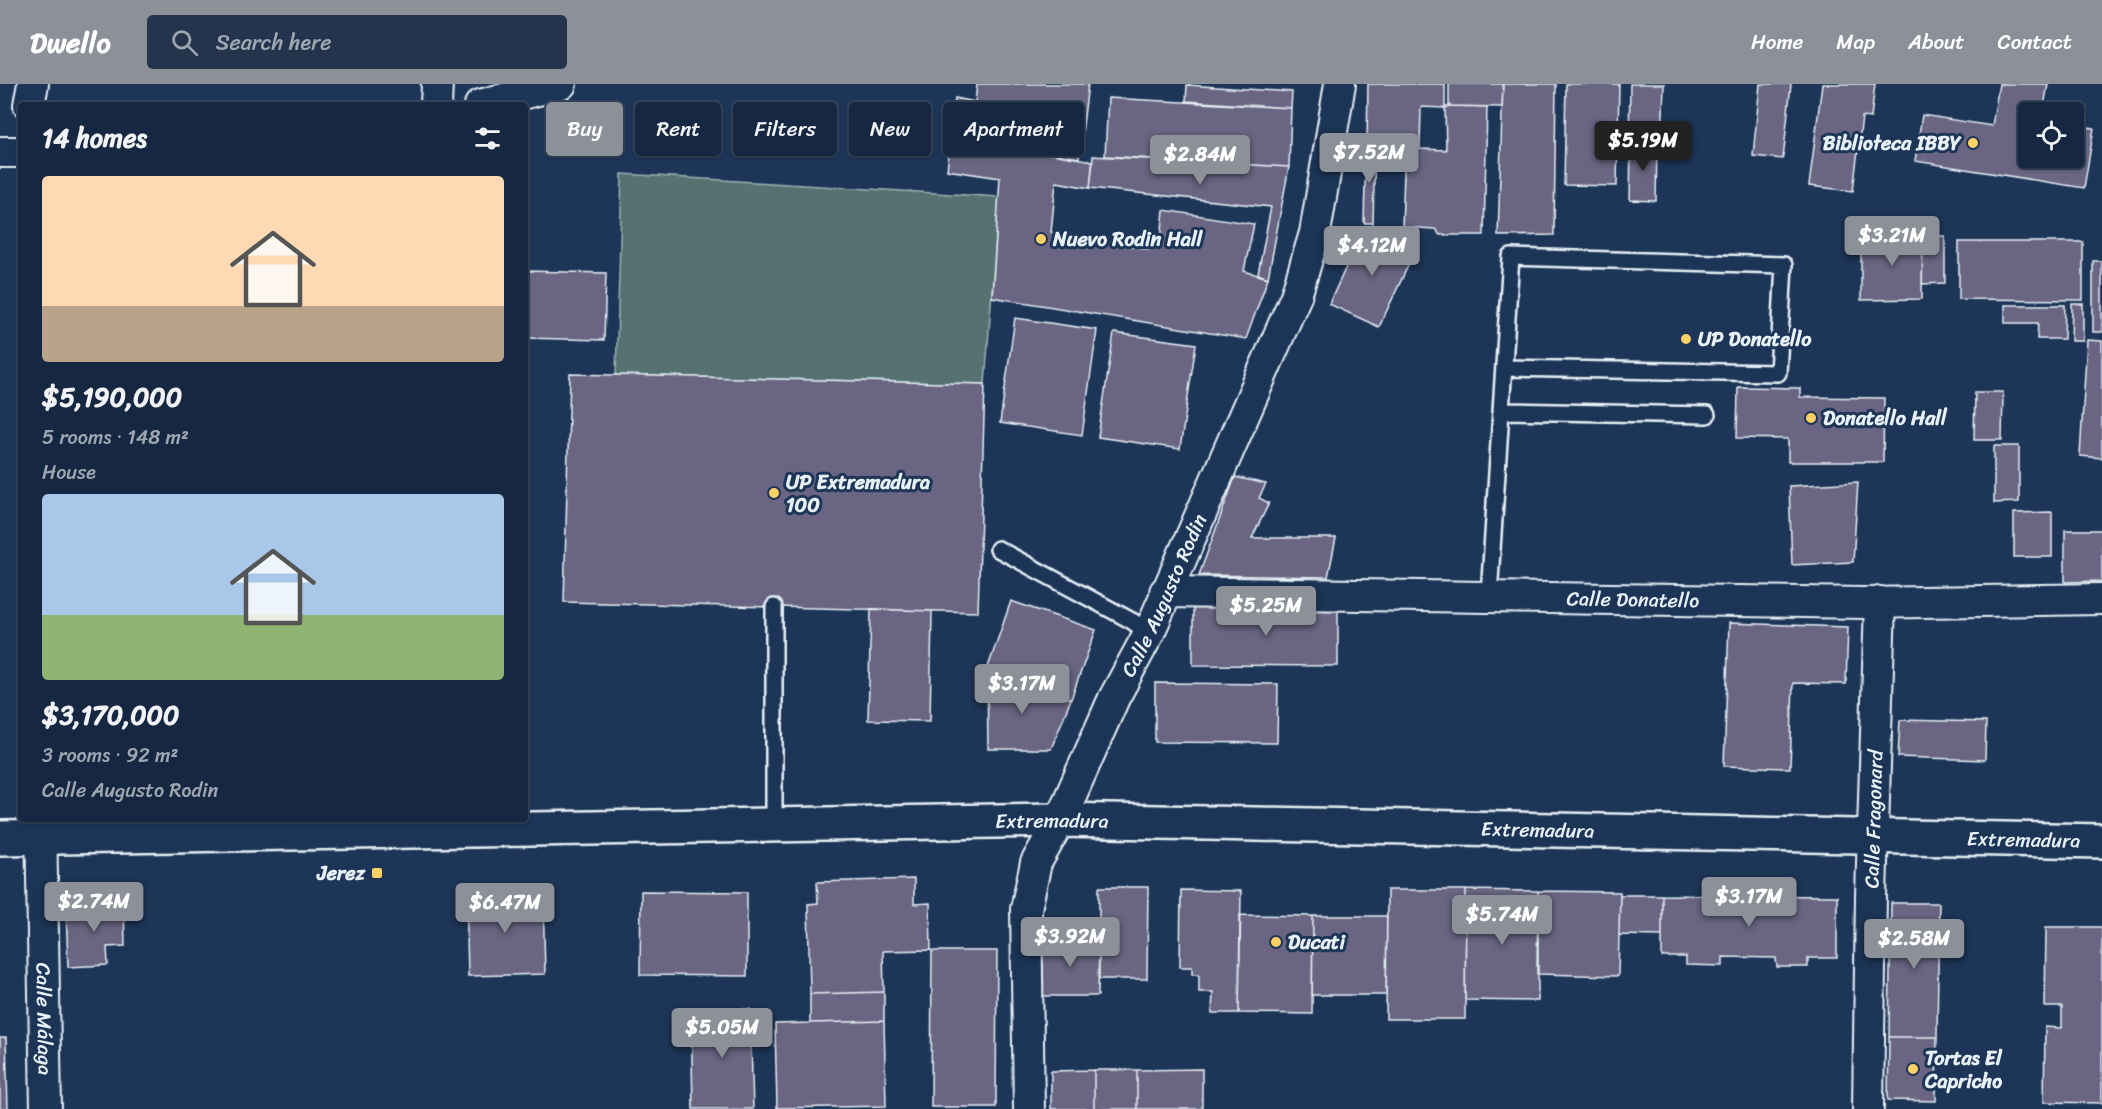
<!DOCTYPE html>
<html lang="en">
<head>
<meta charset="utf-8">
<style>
  :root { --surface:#162841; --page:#23344c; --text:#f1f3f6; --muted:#9ea6b1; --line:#35445a; --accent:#8c9099 }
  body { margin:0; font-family:Sriracha,sans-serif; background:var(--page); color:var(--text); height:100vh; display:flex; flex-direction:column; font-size:22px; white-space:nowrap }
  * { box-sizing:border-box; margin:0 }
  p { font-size:20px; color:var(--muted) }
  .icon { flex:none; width:33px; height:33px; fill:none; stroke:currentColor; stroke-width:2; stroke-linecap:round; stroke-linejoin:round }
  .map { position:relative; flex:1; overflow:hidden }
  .panel { position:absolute; left:18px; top:18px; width:510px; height:720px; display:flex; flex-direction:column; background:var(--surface); border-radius:6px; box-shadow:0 2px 4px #0004,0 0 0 2px var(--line) }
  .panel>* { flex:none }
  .banner { position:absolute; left:546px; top:18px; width:570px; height:54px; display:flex; gap:12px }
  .fabs { position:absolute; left:2018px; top:18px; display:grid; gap:12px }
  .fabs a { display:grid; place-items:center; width:66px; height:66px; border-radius:6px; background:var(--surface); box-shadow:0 2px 4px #0004,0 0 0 2px var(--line); font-size:30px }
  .price { position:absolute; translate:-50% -51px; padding:0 14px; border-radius:6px; background:var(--accent); color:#fff; font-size:20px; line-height:39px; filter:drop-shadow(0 2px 3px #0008) }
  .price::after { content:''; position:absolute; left:50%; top:36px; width:18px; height:14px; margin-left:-9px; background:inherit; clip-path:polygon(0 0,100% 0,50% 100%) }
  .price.selected { background:#222; color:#fff }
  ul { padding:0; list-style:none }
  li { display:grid; align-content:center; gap:12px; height:318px; padding:0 24px }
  li span { display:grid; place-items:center; height:186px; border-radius:6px; color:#555 }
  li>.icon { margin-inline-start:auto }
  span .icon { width:108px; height:108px; fill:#fffc; stroke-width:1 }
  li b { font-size:26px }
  h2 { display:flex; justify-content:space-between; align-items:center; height:72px; padding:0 24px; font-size:26px }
  .tag { padding:0 21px; border-radius:6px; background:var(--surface); box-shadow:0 2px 4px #0004,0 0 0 2px var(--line); font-size:21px; line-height:54px }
  .tag.selected { background:var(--accent); color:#fff }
  header { display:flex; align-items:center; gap:36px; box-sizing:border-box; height:84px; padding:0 30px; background:var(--accent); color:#fff }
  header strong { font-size:28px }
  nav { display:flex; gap:33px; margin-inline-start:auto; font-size:21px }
  .search { width:420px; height:54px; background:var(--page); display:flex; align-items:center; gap:15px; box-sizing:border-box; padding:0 21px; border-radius:6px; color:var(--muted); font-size:22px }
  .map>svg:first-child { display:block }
  .green { fill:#547271; stroke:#9eb2b4; stroke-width:1.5 }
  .building { fill:#696582; stroke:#e8f1f8; stroke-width:1.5 }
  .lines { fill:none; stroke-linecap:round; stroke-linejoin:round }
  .lane-casing { stroke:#e8f1f8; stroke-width:20 }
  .street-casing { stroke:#e8f1f8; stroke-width:34 }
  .primary-casing { stroke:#e8f1f8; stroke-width:38 }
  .lane { stroke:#1d3557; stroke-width:15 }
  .street { stroke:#1d3557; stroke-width:30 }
  .primary { stroke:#1d3557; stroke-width:33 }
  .poi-dot { fill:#ffd166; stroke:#1d3557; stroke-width:2 }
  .labels { text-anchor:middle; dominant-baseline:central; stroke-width:6; stroke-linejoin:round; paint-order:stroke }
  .poi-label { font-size:20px; font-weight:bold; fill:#e8f1f8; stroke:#1d3557; text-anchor:start }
  .street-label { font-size:20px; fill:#e8f1f8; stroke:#1d3557 }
</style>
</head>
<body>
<header>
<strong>Dwello</strong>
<div class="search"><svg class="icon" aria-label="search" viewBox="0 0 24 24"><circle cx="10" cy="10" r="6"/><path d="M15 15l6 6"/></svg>Search here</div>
<nav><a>Home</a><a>Map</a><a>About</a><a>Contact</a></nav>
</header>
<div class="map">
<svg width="2102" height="1025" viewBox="0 0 2102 1025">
  <rect width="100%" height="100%" fill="#1d3557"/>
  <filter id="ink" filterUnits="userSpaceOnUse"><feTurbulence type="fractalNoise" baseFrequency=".0167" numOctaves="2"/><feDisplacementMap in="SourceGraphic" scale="12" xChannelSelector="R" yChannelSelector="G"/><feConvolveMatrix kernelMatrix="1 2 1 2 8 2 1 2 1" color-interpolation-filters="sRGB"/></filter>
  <g filter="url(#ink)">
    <path class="green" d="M 622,90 L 999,113 L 985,300 L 616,291 Z"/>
    <path class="building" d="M 977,0 L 1088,0 L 1079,74 L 951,53 L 955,14 L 975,18 Z
      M 1368,0 L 1445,0 L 1445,24 L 1421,23 L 1420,61 L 1367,60 Z
      M 1449,0 L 1503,0 L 1502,23 L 1449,22 Z
      M 1503,0 L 1556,0 L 1554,151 L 1498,152 Z
      M 1566,0 L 1619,0 L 1617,102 L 1564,101 Z
      M 1630,0 L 1664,0 L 1662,61 L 1629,60 Z
      M 1760,0 L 1791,0 L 1783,75 L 1753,72 Z
      M 1822,0 L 1875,0 L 1871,34 L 1862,33 L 1853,107 L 1809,102 Z
      M 1999,0 L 2048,0 L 2043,28 L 2028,28 L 2028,74 L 2073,74 L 2073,41 L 2094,44 L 2084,104 L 1915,77 L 1922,31 L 1992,42 Z
      M 1187,1 L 1292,8 L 1291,24 L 1186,17 Z
      M 1108,14 L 1291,24 L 1289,83 L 1105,72 Z
      M 1449,22 L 1487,23 L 1484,151 L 1440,151 L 1435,145 L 1402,143 L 1405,61 L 1420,61 L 1420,65 L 1446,66 L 1445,24 Z
      M 951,53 L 1093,77 L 1090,104 L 1056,98 L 1051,148 L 1148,165 L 1149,154 L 1161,156 L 1164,126 L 1254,140 L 1244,187 L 1268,194 L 1246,255 L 992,213 L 1000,94 L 947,86 Z
      M 1366,60 L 1375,61 L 1373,139 L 1364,139 Z
      M 1631,60 L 1657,61 L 1656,117 L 1630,116 Z
      M 1093,72 L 1289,83 L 1268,194 L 1258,190 L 1271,123 L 1090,104 Z
      M 1364,144 L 1415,167 L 1379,243 L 1329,220 Z
      M 1861,151 L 1923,152 L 1922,215 L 1861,216 Z
      M 1923,152 L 1945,152 L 1945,199 L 1922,200 Z
      M 1959,158 L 2083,158 L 2083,216 L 1959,215 Z
      M 2093,177 L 2102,177 L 2102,248 L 2093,248 Z
      M 525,187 L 606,189 L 604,256 L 525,254 Z
      M 2072,220 L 2083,220 L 2083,257 L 2071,257 Z
      M 2005,221 L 2065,221 L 2064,255 L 2037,255 L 2038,239 L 2005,239 Z
      M 1015,234 L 1097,246 L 1082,351 L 1000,339 Z
      M 1114,249 L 1196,260 L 1180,365 L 1098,353 Z
      M 2087,256 L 2102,257 L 2102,374 L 2080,372 Z
      M 570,290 L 985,300 L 978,528 L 564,518 Z
      M 1738,303 L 1800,304 L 1800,313 L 1884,314 L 1883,378 L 1788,378 L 1788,355 L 1737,354 Z
      M 1975,308 L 2003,308 L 2002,356 L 1974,356 Z
      M 1994,362 L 2019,362 L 2019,418 L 1994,419 Z
      M 1235,393 L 1266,400 L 1259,414 L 1269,419 L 1252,454 L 1336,454 L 1328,493 L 1199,491 Z
      M 1858,398 L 1853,478 L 1792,481 L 1789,402 Z
      M 2052,428 L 2052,473 L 2014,473 L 2014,429 Z
      M 2065,446 L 2102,446 L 2102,497 L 2065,498 Z
      M 1011,517 L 1096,546 L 1071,615 L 987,586 Z
      M 1193,524 L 1338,524 L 1338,582 L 1193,581 Z
      M 871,525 L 932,527 L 930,637 L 868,636 Z
      M 1729,539 L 1848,543 L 1846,600 L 1793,599 L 1790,684 L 1724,682 Z
      M 987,586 L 1071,615 L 1051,665 L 988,665 Z
      M 1155,599 L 1278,600 L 1277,659 L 1155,658 Z
      M 1900,636 L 1986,638 L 1985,676 L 1898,673 Z
      M 914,795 L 914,820 L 930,819 L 931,866 L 883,867 L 884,908 L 810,910 L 808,820 L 818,819 L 817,798 Z
      M 1099,803 L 1148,803 L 1147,895 L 1099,895 Z
      M 1181,806 L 1241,807 L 1239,929 L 1212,929 L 1213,908 L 1199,908 L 1199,890 L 1192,890 L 1192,883 L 1180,883 Z
      M 1387,806 L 1466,806 L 1465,935 L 1386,935 Z
      M 1466,806 L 1538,807 L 1538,917 L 1465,916 Z
      M 641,807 L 747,808 L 747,892 L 640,891 Z
      M 1538,807 L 1620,808 L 1618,892 L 1537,890 Z
      M 543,809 L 545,890 L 468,892 L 466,810 Z
      M 1620,811 L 1662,811 L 1662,852 L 1619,851 Z
      M 1662,811 L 1837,812 L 1837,874 L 1808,874 L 1808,883 L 1777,883 L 1776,874 L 1723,873 L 1723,882 L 1686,881 L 1686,873 L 1662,873 Z
      M 124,819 L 125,862 L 107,863 L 108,881 L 68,883 L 66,822 Z
      M 1891,819 L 1939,819 L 1937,953 L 1889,953 Z
      M 1240,831 L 1313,832 L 1312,930 L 1239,929 Z
      M 1313,832 L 1387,832 L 1386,911 L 1312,911 Z
      M 2046,843 L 2102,843 L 2102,1019 L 2044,1018 L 2045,943 L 2062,944 L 2062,923 L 2045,923 Z
      M 1042,856 L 1099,857 L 1098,912 L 1041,912 Z
      M 932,867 L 997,867 L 996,1023 L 931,1023 Z
      M 884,908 L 884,937 L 810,939 L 810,910 Z
      M 750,925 L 753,1025 L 693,1025 L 691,926 Z
      M 884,937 L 886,1022 L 777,1024 L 775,940 Z
      M 1889,953 L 1937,953 L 1936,1017 L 1888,1016 Z
      M 0,954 L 6,954 L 8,1025 L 0,1025 Z
      M 1202,985 L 1202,1025 L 1137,1025 L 1137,986 Z
      M 1094,986 L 1137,986 L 1137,1025 L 1094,1025 Z
      M 1094,986 L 1094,1025 L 1051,1025 L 1051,987 Z"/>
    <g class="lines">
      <g class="lane-casing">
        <path id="lane" d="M 1502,327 L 1707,331
          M 998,465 L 1132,537 L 1149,549
          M 1489,512 L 1511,173 L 1784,181 L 1778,289 L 1504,284
          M 774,741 L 774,523"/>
      </g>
      <g class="street-casing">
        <g id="street">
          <path d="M 29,21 L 33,0"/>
          <path d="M 436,21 L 437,0"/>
          <path d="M 480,21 L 561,0"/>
          <path d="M 0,68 L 21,68"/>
          <path id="s1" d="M 1165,508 L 1864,519 L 2102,515"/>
          <path id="s2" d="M 41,735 L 46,1025"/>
          <path id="s3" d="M 1029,1025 L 1026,825 L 1036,779 L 1060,736 L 1114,614 L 1149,549 L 1296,212 L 1315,149 L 1340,0"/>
          <path id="s4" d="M 1868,1025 L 1871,812 L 1880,518"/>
        </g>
      </g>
      <g class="primary-casing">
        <g id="primary">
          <path id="s5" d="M 0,754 L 1060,736 L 2102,757"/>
        </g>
      </g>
      <use href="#lane" class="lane"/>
      <use href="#street" class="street"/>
      <use href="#primary" class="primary"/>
    </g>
  </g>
  <g class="poi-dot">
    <circle cx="1973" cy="59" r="6"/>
    <circle cx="1041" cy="155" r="6"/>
    <circle cx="1686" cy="255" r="6"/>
    <circle cx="1811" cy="334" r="6"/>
    <circle cx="774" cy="409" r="6"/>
    <rect x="371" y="783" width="12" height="12" rx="3"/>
    <circle cx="1276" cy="858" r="6"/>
    <circle cx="1913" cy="985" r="6"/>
  </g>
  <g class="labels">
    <g class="poi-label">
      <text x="1961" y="59" text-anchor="end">Biblioteca IBBY</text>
      <text x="1053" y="155">Nuevo Rodin Hall</text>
      <text x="1698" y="255">UP Donatello</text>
      <text x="1823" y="334">Donatello Hall</text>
      <text x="786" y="398">UP Extremadura<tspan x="786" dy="23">100</tspan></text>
      <text x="365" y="789" text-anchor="end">Jerez</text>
      <text x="1288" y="858">Ducati</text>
      <text x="1925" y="974">Tortas El<tspan x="1925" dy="23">Capricho</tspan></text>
    </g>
    <g class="street-label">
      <text stroke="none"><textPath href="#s3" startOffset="544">Calle Augusto Rodin</textPath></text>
      <text stroke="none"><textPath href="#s1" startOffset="468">Calle Donatello</textPath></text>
      <text stroke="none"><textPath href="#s4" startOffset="290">Calle Fragonard</textPath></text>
      <text stroke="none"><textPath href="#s5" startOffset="1052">Extremadura</textPath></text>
      <text stroke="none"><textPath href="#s5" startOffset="1538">Extremadura</textPath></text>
      <text stroke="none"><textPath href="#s5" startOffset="2024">Extremadura</textPath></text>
      <text stroke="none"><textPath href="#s2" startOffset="200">Calle Málaga</textPath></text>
    </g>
  </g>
</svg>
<div class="fabs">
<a><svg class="icon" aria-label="locate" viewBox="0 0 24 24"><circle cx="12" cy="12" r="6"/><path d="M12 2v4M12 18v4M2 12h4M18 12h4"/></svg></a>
</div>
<b class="price selected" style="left:1643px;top:88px">$5.19M</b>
<b class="price" style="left:1369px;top:100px">$7.52M</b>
<b class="price" style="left:1200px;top:102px">$2.84M</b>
<b class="price" style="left:1892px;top:183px">$3.21M</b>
<b class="price" style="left:1372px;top:193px">$4.12M</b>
<b class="price" style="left:1266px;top:553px">$5.25M</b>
<b class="price" style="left:1022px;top:631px">$3.17M</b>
<b class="price" style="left:1749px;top:844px">$3.17M</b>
<b class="price" style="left:94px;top:849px">$2.74M</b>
<b class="price" style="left:505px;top:850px">$6.47M</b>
<b class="price" style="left:1502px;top:862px">$5.74M</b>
<b class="price" style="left:1070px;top:884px">$3.92M</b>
<b class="price" style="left:1914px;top:886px">$2.58M</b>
<b class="price" style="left:722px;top:975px">$5.05M</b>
<div class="banner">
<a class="tag selected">Buy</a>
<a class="tag">Rent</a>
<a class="tag">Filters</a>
<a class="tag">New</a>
<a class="tag">Apartment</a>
</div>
<section class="panel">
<h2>14 homes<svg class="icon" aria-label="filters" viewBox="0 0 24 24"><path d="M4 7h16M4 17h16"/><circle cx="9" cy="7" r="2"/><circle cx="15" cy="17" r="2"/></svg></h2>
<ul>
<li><span style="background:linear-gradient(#ffd9b3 70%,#b9a48a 0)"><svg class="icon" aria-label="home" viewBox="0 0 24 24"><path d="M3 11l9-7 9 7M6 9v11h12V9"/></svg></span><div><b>$5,190,000</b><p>5 rooms · 148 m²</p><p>House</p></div></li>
<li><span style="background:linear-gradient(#a9c7e8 65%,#8fb573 0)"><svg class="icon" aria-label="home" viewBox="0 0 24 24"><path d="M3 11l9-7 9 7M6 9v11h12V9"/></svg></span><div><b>$3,170,000</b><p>3 rooms · 92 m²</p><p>Calle Augusto Rodin</p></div></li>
</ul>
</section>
</div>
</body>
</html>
